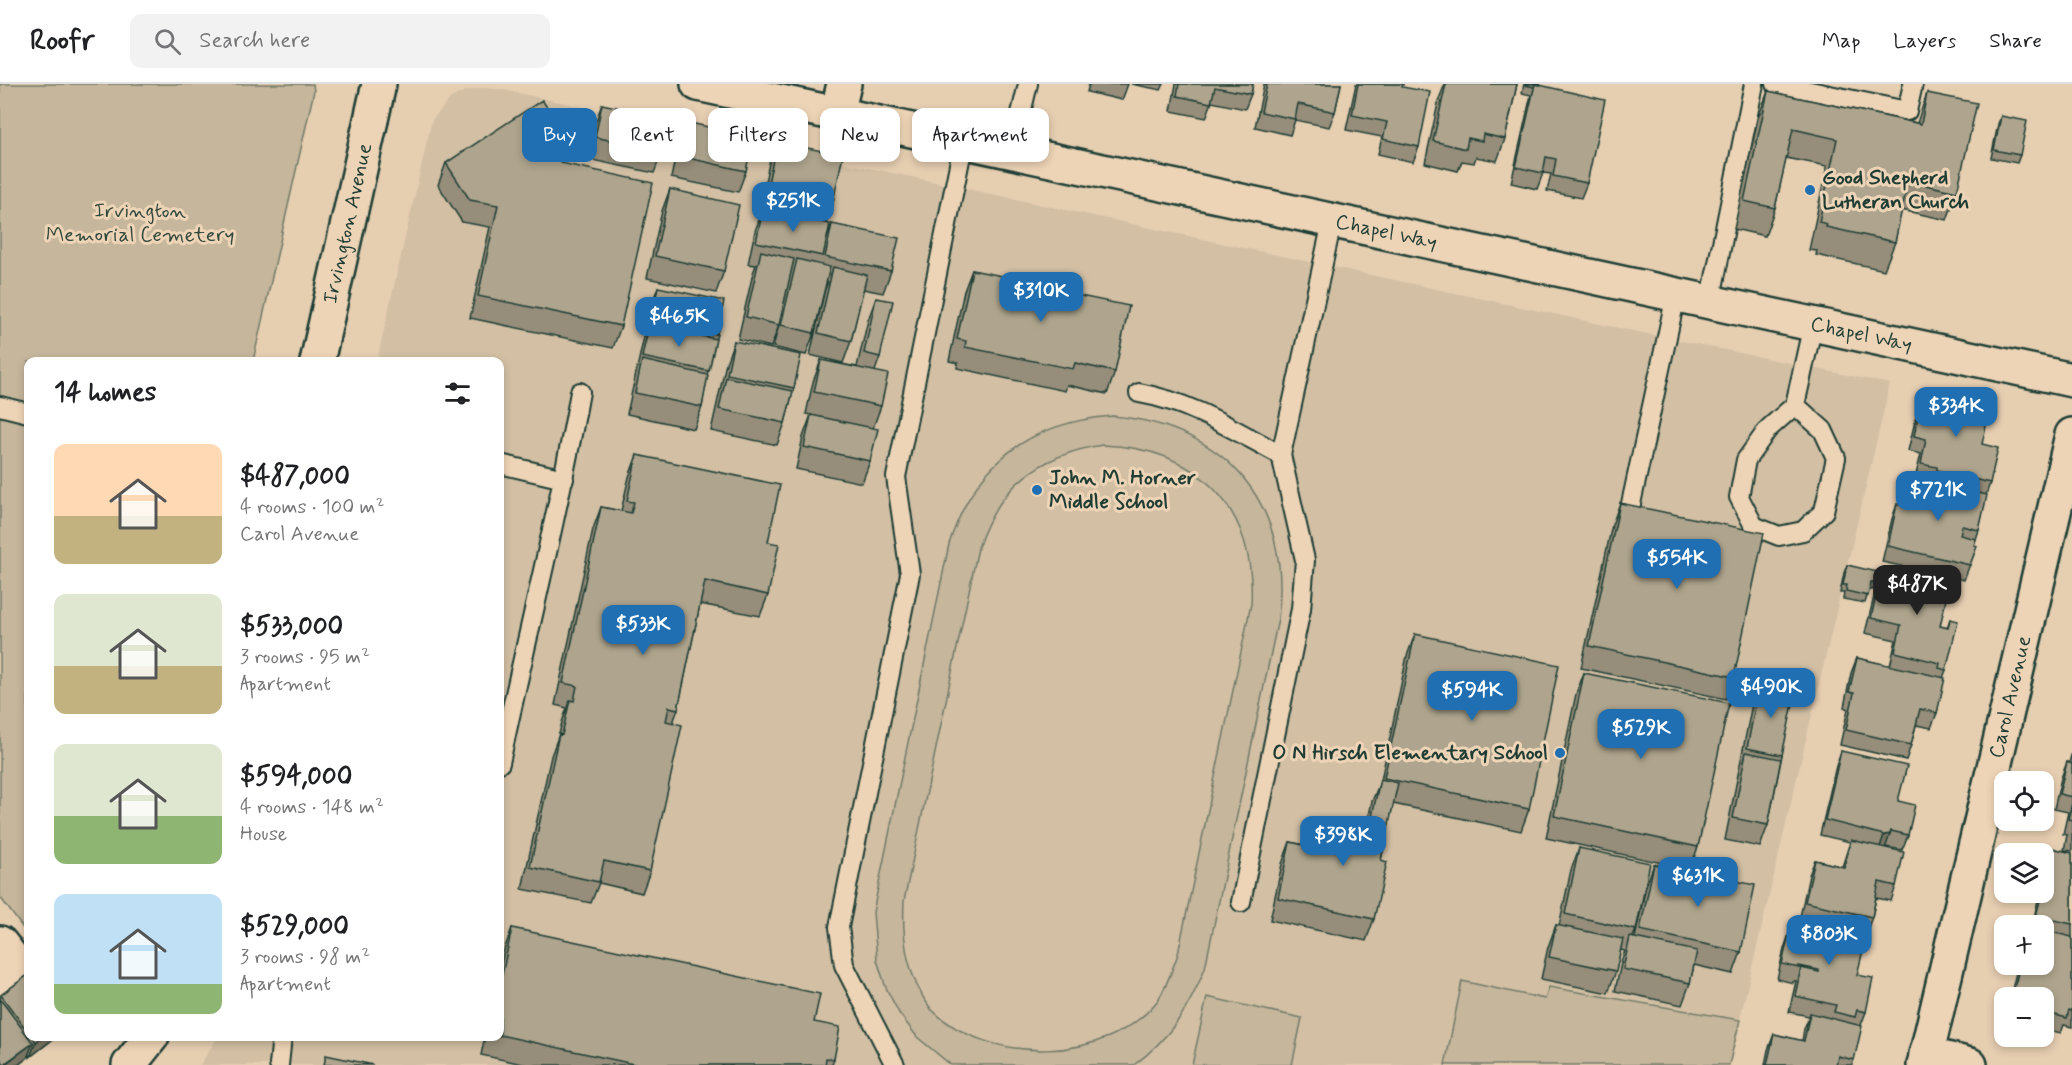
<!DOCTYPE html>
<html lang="en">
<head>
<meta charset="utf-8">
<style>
  :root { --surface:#fff; --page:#f2f2f2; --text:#202124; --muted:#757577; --line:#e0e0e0; --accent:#1f6fb2 }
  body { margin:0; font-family:Mynerve,sans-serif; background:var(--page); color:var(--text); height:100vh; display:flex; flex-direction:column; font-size:22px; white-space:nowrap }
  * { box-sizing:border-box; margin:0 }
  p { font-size:20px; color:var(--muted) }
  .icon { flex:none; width:33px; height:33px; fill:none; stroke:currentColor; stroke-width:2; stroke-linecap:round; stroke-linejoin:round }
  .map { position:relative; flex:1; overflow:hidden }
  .panel { position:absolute; left:24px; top:273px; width:480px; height:684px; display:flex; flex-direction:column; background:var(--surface); border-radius:12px; box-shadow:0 3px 9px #0003 }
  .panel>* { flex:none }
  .hud { position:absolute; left:522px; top:24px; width:570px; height:54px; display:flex; gap:12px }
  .controls { position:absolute; left:1994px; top:687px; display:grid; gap:12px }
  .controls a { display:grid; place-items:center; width:60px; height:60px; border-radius:12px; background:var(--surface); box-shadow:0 3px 9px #0003; font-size:30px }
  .price { position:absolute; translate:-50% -51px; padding:0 14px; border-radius:12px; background:var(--accent); color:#fff; font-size:20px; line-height:39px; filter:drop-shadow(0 2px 3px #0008) }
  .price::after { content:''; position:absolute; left:50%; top:36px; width:18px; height:14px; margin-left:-9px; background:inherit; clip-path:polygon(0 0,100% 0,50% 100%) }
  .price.current { background:#222; color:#fff }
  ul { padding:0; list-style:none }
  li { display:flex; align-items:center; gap:18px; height:150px; padding:0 30px }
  li span { display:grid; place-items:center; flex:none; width:168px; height:120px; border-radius:12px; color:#555 }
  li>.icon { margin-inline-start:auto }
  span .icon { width:72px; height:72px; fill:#fffc; stroke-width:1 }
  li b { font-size:26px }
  h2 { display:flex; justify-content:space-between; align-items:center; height:72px; padding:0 30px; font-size:26px }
  .chip { padding:0 21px; border-radius:12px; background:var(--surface); box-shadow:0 3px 9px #0003; font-size:21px; line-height:54px }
  .chip.current { background:var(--accent); color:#fff }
  header { display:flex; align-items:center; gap:36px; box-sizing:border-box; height:84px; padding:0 30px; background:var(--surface); border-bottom:2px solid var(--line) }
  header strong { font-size:28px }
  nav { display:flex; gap:33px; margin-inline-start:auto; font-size:21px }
  .search { width:420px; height:54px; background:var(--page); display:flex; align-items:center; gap:15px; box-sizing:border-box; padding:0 21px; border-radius:12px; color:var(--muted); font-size:22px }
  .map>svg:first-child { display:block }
  .built { fill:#d2bfa4 }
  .green { fill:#c5b69c; stroke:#727a68; stroke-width:1.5; fill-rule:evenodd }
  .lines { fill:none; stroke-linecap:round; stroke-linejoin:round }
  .service-casing { stroke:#1f3d34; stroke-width:22 }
  .minor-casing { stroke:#1f3d34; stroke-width:38 }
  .service { stroke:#eed4b6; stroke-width:18 }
  .minor { stroke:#eed4b6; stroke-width:33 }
  .wall { fill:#968e7a; stroke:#1f3d34; stroke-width:1.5 }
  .shaded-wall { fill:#7a7463; stroke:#1f3d34; stroke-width:1.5 }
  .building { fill:#afa58e; stroke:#1f3d34; stroke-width:1.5 }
  .poi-dot { fill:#1f6fb2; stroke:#eed4b6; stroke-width:2 }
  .labels { text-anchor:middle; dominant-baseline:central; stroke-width:6; stroke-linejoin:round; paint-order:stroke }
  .poi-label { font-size:21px; font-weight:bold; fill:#1f3d34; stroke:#eed4b6; text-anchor:start }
  .park-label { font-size:21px; fill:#30493e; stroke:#eed4b6 }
  .street-label { font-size:21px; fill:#1f3d34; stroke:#eed4b6 }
</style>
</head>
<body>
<header>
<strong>Roofr</strong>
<div class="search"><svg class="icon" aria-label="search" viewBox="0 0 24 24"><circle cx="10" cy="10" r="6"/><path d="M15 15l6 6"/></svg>Search here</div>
<nav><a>Map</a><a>Layers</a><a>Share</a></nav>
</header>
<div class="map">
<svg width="2072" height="981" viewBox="0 0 2072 981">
  <rect width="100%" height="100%" fill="#e6ceb1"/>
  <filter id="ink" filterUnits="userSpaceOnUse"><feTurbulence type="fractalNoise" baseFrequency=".0167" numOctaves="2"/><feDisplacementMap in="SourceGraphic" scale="12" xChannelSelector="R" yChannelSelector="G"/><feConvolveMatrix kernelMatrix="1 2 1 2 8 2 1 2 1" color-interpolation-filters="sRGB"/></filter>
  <g filter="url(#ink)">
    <path class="built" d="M 480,4 L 499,5 L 1609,242 L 1890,300 L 1729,981 L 200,981 L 218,953 L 500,952 L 500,278 L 377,277 L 432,36 L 451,14 L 463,8 Z"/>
    <path class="green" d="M 0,0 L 313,0 L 314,7 L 253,277 L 28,278 L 28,851 L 0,813 Z
      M 1113,332 C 1227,342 1293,421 1278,535 L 1205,884 C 1189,925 1170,954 1134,981 L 951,981 L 917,953 L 899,929 L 886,904 L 877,876 L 873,828 L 949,460 C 975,379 1029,338 1113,332 ZM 1102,361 C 1198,364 1256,423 1251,520 L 1178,870 C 1172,886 1167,902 1158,916 C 1108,981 987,981 931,925 C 907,893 902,856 904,817 L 978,464 C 998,403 1039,371 1102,361 Z
      M 1462,897 L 1545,915 L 1549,903 L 1740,936 L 1729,981 L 1445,981 Z
      M 1207,913 L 1302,934 L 1292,981 L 1192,981 Z"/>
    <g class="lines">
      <g class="service-casing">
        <path id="service" d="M 1776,0 L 1907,27 L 1913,0
          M 1012,67 L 1028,0
          M 1710,219 L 1754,0
          M 1139,309 C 1191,318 1234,346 1281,371
          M 1795,321 L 1823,346 L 1836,374 L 1824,427 L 1803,447 L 1779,452 L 1754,442 L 1739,413 L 1746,376 L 1768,345 L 1795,321 L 1813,240
          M 0,322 L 28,329
          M 500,380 L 564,395
          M 1629,429 L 1676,211
          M 500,679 C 526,555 558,432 580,308
          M 1241,818 L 1301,525 L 1305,476 L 1281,371 L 1332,138
          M 279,981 L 282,952
          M 895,981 L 844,881 L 839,843 L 910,490 L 896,393 L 964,56"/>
      </g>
      <g class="minor-casing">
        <g id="minor">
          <path id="s1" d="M 698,0 L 2072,296"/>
          <path d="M 837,30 L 844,0"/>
          <path id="s2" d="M 317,278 L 379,0"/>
          <path d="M 0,859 L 18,882 L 0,896"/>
          <path d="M 1926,970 L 1970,981"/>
          <path d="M 129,981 L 152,952"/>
          <path id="s3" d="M 1924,981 L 2072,351"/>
        </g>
      </g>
      <use href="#service" class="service"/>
      <use href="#minor" class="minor"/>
    </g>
    <path class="wall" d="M 1089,0 L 1128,0 L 1122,16 L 1087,8 Z
      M 1131,0 L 1164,0 L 1161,6 Z
      M 1176,0 L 1253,0 L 1251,10 L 1245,25 L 1212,18 L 1206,34 L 1171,27 Z
      M 1264,0 L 1341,0 L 1335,28 L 1329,43 L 1295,36 L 1290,51 L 1255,43 Z
      M 1356,0 L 1403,0 L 1402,3 L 1419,63 L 1413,78 L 1378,70 L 1382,53 L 1346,46 Z
      M 1445,0 L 1517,0 L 1505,55 L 1497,77 L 1476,73 L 1474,79 L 1462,77 L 1458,87 L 1425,79 L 1439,15 Z
      M 1524,0 L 1539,0 L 1587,99 L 1581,114 L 1547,107 L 1551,90 L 1543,89 L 1537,105 L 1511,99 L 1531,11 L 1522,9 Z
      M 1768,7 L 1917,39 L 1927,9 L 1957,108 L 1947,136 L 1901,126 L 1895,158 L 1884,186 L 1816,171 L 1817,167 L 1809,166 L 1827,82 L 1786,74 L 1775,124 L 1765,152 L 1734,145 L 1758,34 Z
      M 602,20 L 662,68 L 654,89 L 587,75 L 594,42 Z
      M 2001,32 L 2020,71 L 2017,79 L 1991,74 L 1998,40 Z
      M 686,38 L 746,87 L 738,108 L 671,94 L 678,60 Z
      M 777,58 L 832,123 L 826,139 L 827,154 L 832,140 L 891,187 L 883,209 L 863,205 L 851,257 L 843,279 L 810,271 L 825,205 L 828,198 L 826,197 L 814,249 L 806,271 L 773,263 L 779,241 L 771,263 L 738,255 L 753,189 L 756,181 L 748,180 L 755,147 L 761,131 L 758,130 L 769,79 Z
      M 446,79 L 561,79 L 621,242 L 613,264 L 470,234 L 490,143 L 462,138 L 438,101 Z
      M 670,105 L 724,187 L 716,209 L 647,194 L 662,127 Z
      M 972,186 L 1032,202 L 1115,288 L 1107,310 L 1067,301 L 1065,307 L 957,284 L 958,279 L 949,277 L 964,207 Z
      M 658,203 L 717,250 L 707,291 L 702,323 L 694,345 L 627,330 L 650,225 Z
      M 876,214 L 880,273 L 875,287 L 881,322 L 873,344 L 870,377 L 862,399 L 796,385 L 803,353 L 811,331 L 806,330 L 813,298 L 821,276 L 857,283 L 868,236 Z
      M 734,257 L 794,304 L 792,311 L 785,339 L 777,361 L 711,347 L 726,279 Z
      M 1923,309 L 1982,360 L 1990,399 L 1986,411 L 1979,446 L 1974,461 L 1977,462 L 1964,496 L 1882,478 L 1892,435 L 1897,420 L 1907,422 L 1910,410 L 1915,395 L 1932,399 L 1915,395 L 1921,370 L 1908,367 L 1918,324 Z
      M 637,371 L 768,458 L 768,511 L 760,532 L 700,520 L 678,625 L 673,639 L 650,787 L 642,809 L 599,799 L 591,819 L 522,805 L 551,672 L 559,650 L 562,638 L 567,624 L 555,621 L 593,445 L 601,423 L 621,427 L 629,393 Z
      M 1620,419 L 1734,593 L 1726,615 L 1581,584 L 1612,441 Z
      M 1847,481 L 1881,491 L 1905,497 L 1909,487 L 1940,505 L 1940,542 L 1947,544 L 1950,535 L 1946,586 L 1943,594 L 1937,629 L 1931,644 L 1916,641 L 1911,661 L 1906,676 L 1840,661 L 1848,625 L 1844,623 L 1851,589 L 1857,574 L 1890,582 L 1896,556 L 1865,549 L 1876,505 L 1869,506 L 1865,519 L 1843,515 L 1844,509 L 1840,509 L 1844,489 Z
      M 1415,550 L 1529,725 L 1521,747 L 1393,720 L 1381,776 L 1374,835 L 1366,857 L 1270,836 L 1282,780 L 1290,758 L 1330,767 L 1332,760 L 1359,765 L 1363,755 L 1364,755 L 1372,717 L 1381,696 L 1407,572 Z
      M 1584,589 L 1698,763 L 1690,785 L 1546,754 L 1576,610 Z
      M 1760,598 L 1782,671 L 1768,741 L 1760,763 L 1725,756 L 1752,620 Z
      M 1841,667 L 1898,717 L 1908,751 L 1902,766 L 1886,763 L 1885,764 L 1896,802 L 1891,817 L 1876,814 L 1872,833 L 1866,849 L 1826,839 L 1825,845 L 1857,891 L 1866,928 L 1861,941 L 1852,981 L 1765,981 L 1768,966 L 1774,950 L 1802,957 L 1804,945 L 1809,932 L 1789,928 L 1796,897 L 1794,897 L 1793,899 L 1777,895 L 1784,865 L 1789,850 L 1795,851 L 1799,840 L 1802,840 L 1804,834 L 1800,833 L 1809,791 L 1815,776 L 1842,783 L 1850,758 L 1820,751 L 1836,682 Z
      M 2072,668 L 2072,767 L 2064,766 L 2067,751 L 2063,750 L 2068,728 L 2054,725 L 2061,694 L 2067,678 L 2069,679 Z
      M 1579,764 L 1636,846 L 1633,853 L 1635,854 L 1646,802 L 1654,780 L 1741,868 L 1733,890 L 1694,881 L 1690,899 L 1682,921 L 1615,907 L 1622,875 L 1625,867 L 1620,866 L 1616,887 L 1608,909 L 1541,895 L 1548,863 L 1556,841 L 1559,842 L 1571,786 Z
      M 2052,764 L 2072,769 L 2072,943 L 2064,941 L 2061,949 L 2043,945 L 2043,914 L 2010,914 L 2018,880 L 2043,880 L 2043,842 L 2032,842 L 2040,808 L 2043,808 L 2043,795 L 2047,779 Z
      M 512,844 L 814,938 L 834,975 L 832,981 L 527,981 L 481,971 L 485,952 L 500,952 L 500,885 L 504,866 Z
      M 28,891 L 28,952 L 57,952 L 30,973 L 29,971 L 27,974 L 18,981 L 0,981 L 0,914 L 1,911 Z"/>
    <path class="shaded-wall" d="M 1871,498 L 1879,498 L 1876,505 L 1868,506 Z
      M 1890,750 L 1885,765 L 1879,766 L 1884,751 Z
      M 43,952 L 57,952 L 30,973 L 36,958 Z
      M 33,959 L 27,974 L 18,981 L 4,981 Z"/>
    <path class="building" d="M 1179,0 L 1253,0 L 1251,10 L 1215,3 L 1211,19 L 1177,12 Z
      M 1267,0 L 1341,0 L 1335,28 L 1298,20 L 1295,35 L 1261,28 Z
      M 1358,0 L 1403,0 L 1402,3 L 1430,8 L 1419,63 L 1383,55 L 1387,38 L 1352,31 Z
      M 1446,0 L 1517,0 L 1505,55 L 1483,50 L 1482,57 L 1468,54 L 1466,65 L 1433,57 Z
      M 1525,0 L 1539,0 L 1538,1 L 1535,0 L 1534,3 L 1525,1 Z
      M 1535,0 L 1605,16 L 1587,99 L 1553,92 L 1556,75 L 1546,73 L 1543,89 L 1516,83 Z
      M 1768,7 L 1921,40 L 1927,9 L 1977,19 L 1957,108 L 1908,97 L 1895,158 L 1826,143 L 1827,140 L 1819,138 L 1837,55 L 1793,45 L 1775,124 L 1744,117 Z
      M 542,16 L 569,55 L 561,79 L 653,99 L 621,242 L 478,212 L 498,121 L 470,116 L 446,79 Z
      M 602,20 L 669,34 L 662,68 L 595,53 Z
      M 2001,32 L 2027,37 L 2020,71 L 1994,66 Z
      M 686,38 L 753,53 L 746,87 L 679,72 Z
      M 777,58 L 843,71 L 832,123 L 766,108 Z
      M 670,105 L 739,121 L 724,187 L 655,172 Z
      M 763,125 L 830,140 L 823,172 L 756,158 Z
      M 832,140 L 899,154 L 891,187 L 825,173 Z
      M 761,167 L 794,175 L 779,241 L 746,233 Z
      M 797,175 L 830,183 L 814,249 L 781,241 Z
      M 833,183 L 867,191 L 851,257 L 818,249 Z
      M 972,186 L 1033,198 L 1032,202 L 1129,222 L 1115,288 L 1075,279 L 1073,285 L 965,263 L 966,257 L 957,255 Z
      M 658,203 L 724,217 L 717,250 L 651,235 Z
      M 876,214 L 893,217 L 880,273 L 864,269 Z
      M 649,241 L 716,255 L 709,287 L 642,273 Z
      M 734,257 L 801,271 L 794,304 L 727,290 Z
      M 642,276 L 708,291 L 702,323 L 635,309 Z
      M 821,276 L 888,290 L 881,322 L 814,308 Z
      M 726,293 L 793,307 L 785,339 L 719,325 Z
      M 1923,309 L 1990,324 L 1982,360 L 1998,364 L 1990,399 L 1937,386 L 1937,383 L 1921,380 L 1926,355 L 1914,352 Z
      M 811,331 L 878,345 L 870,377 L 804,363 Z
      M 637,371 L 780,401 L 768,458 L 779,460 L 768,511 L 705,497 L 678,625 L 669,623 L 666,637 L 682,641 L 650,787 L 604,777 L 599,798 L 530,783 L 559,650 L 562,651 L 570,616 L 574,617 L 577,602 L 563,599 L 601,423 L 631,429 L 634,418 L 627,417 Z
      M 1915,395 L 1987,411 L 1979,446 L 1962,442 L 1960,451 L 1976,455 L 1974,461 L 1977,462 L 1970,481 L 1888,462 L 1897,420 L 1909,422 Z
      M 1620,419 L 1764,449 L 1734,593 L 1589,562 Z
      M 1847,481 L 1882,489 L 1879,498 L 1871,498 L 1868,512 L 1846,507 L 1847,501 L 1843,501 Z
      M 1909,487 L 1943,495 L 1940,505 L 1948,507 L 1940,542 L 1948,544 L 1950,535 L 1958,537 L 1946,586 L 1939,584 L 1940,579 L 1895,568 L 1901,541 L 1871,534 L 1881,491 L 1906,497 Z
      M 1415,550 L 1559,581 L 1529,725 L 1384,694 Z
      M 1857,574 L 1945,594 L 1937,629 L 1920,625 L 1911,661 L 1846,646 L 1854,609 L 1849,608 Z
      M 1584,589 L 1729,619 L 1698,763 L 1554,732 Z
      M 1760,598 L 1796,606 L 1782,671 L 1747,664 Z
      M 1841,667 L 1907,682 L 1898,717 L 1915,721 L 1908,751 L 1891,747 L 1890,750 L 1884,751 L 1825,736 Z
      M 1746,668 L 1781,675 L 1768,741 L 1733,734 Z
      M 2067,678 L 2072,680 L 2072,713 L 2059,710 Z
      M 1380,695 L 1398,699 L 1381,776 L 1387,778 L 1374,835 L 1278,814 L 1290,758 L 1331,767 L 1332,760 L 1360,766 L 1363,755 L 1367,756 Z
      M 2072,719 L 2072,736 L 2068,735 Z
      M 1851,756 L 1904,768 L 1896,802 L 1879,798 L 1872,833 L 1805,818 L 1815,776 L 1844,783 Z
      M 1579,764 L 1650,779 L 1636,846 L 1565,830 Z
      M 2052,764 L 2072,769 L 2072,840 L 2036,832 L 2042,808 L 2043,808 L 2043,803 Z
      M 1654,780 L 1755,801 L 1741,868 L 1640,846 Z
      M 1805,831 L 1827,836 L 1825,845 L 1866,854 L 1857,891 L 1873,894 L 1866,928 L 1857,926 L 1855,933 L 1834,928 L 1836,921 L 1795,912 L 1801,884 L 1819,888 L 1819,886 L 1799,882 L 1799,884 L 1782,880 L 1789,850 L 1796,851 L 1799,840 L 1803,840 Z
      M 1556,841 L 1623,855 L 1616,887 L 1549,873 Z
      M 512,844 L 820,910 L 814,938 L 840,943 L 834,975 L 826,974 L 825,981 L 638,981 L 500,951 L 500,900 Z
      M 2043,846 L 2072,853 L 2072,927 L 2069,926 L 2067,934 L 2047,929 L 2048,924 L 2043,923 L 2043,914 L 2012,914 L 2020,880 L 2043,880 Z
      M 1630,853 L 1697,867 L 1690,899 L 1623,885 Z
      M 28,891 L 28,948 L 1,911 Z
      M 0,915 L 33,959 L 4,980 L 0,974 Z
      M 1810,929 L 1862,942 L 1854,976 L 1838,972 L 1836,981 L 1767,981 L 1774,950 L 1804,957 Z
      M 32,952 L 43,952 L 36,958 Z
      M 326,971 L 373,981 L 324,981 Z"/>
  </g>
  <g class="poi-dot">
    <circle cx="1810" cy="106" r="6"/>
    <circle cx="1037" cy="406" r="6"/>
    <circle cx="1560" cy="669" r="6"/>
  </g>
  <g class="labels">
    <g class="poi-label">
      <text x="1822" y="94">Good Shepherd<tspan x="1822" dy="24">Lutheran Church</tspan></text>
      <text x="1049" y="394">John M. Horner<tspan x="1049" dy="24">Middle School</tspan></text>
      <text x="1548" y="669" text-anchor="end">O N Hirsch Elementary School</text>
    </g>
    <g class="park-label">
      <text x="140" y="127">Irvington<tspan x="140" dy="24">Memorial Cemetery</tspan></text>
    </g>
    <g class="street-label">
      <text stroke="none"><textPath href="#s2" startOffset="142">Irvington Avenue</textPath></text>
      <text stroke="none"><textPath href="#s1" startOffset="704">Chapel Way</textPath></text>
      <text stroke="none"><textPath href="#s1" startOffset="1190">Chapel Way</textPath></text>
      <text stroke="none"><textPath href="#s3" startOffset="378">Carol Avenue</textPath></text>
    </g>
  </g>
</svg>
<div class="controls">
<a><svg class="icon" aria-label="locate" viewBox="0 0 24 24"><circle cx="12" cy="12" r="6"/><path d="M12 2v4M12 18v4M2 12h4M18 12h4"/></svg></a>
<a><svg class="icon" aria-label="layers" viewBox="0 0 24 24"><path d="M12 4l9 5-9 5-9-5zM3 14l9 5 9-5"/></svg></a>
<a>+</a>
<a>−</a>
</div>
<b class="price" style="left:793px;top:149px">$251K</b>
<b class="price" style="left:1041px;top:239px">$310K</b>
<b class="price" style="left:679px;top:264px">$465K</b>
<b class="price" style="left:1956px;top:354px">$334K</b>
<b class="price" style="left:1938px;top:438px">$721K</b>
<b class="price" style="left:1677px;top:506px">$554K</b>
<b class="price current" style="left:1917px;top:532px">$487K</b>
<b class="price" style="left:643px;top:572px">$533K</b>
<b class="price" style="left:1771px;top:635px">$490K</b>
<b class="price" style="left:1472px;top:638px">$594K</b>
<b class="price" style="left:1641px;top:676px">$529K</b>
<b class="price" style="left:1343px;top:783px">$398K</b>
<b class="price" style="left:1698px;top:824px">$631K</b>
<b class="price" style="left:1829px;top:882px">$803K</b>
<div class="hud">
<a class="chip current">Buy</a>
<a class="chip">Rent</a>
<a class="chip">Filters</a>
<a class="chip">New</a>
<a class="chip">Apartment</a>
</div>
<section class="panel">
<h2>14 homes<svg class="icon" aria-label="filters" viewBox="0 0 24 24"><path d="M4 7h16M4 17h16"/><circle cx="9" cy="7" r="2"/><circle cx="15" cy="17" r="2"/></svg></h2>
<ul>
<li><span style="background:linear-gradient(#ffd9b3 60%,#c2b280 0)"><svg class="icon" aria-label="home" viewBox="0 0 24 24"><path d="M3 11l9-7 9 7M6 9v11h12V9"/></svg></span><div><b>$487,000</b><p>4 rooms · 100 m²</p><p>Carol Avenue</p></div></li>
<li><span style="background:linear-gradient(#dfe7d0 60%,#c2b280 0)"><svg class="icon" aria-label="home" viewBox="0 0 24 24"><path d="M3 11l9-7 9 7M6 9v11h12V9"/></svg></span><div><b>$533,000</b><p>3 rooms · 95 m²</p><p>Apartment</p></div></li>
<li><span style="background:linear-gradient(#dfe7d0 60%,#8fb573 0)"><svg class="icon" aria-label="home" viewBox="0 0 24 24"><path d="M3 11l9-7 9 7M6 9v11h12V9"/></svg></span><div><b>$594,000</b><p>4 rooms · 148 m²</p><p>House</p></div></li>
<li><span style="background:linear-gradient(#bfe0f5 75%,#8fb573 0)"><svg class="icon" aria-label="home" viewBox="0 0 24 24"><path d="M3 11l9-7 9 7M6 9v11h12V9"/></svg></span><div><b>$529,000</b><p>3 rooms · 98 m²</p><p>Apartment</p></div></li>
</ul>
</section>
</div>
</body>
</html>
